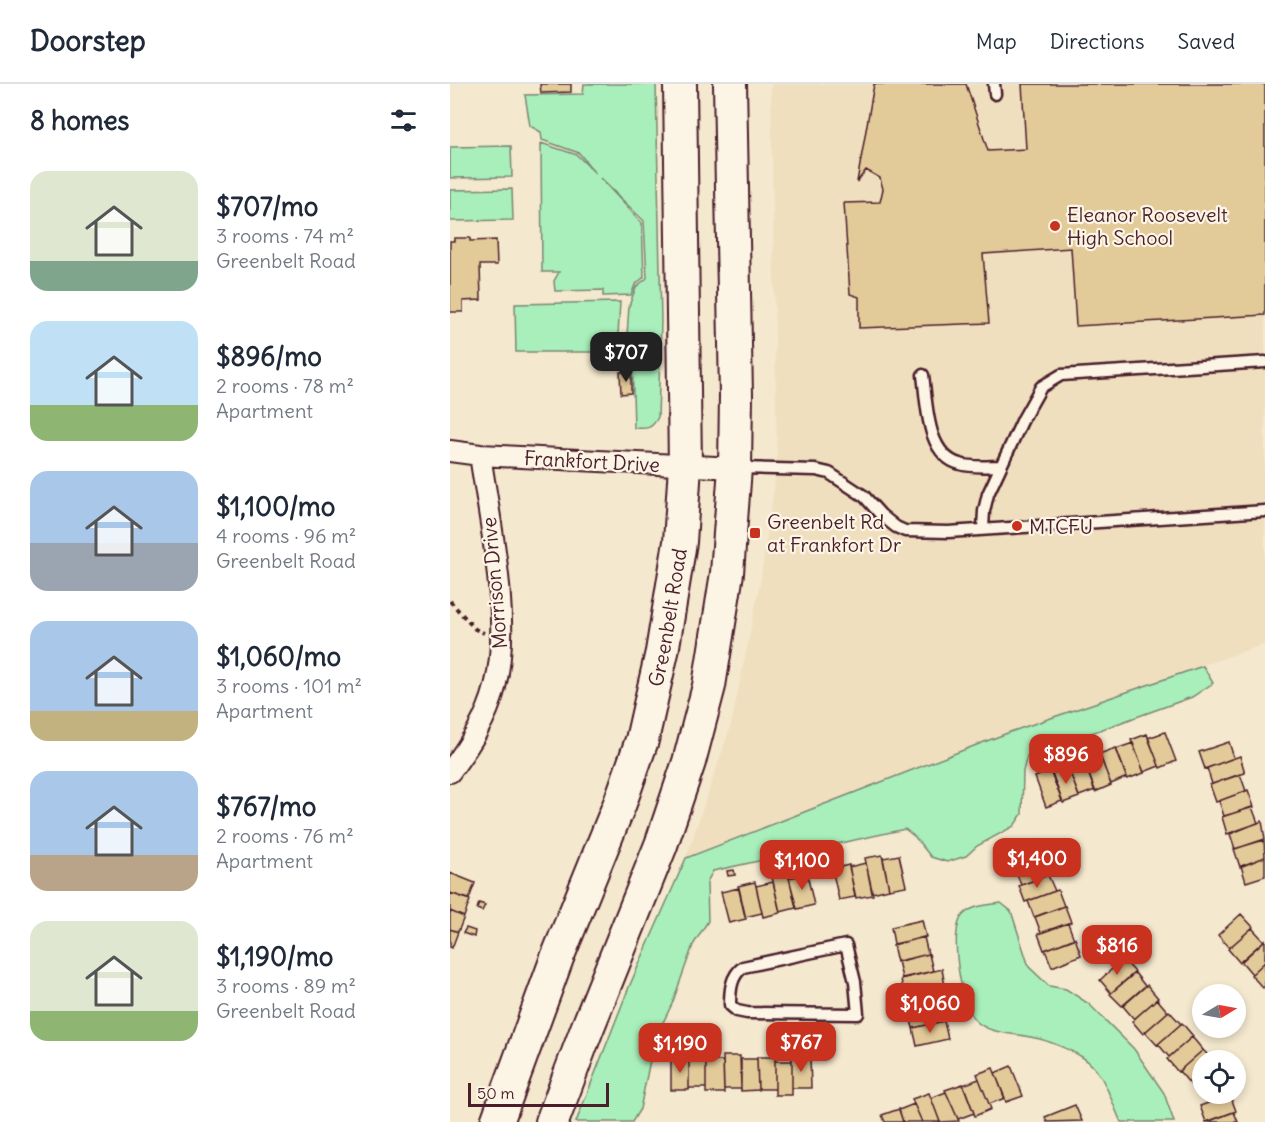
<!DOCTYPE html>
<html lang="en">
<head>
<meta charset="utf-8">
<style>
  :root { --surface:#fff; --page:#f6f6f7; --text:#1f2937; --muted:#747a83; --line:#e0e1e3; --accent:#c8321e }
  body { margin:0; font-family:Delius,sans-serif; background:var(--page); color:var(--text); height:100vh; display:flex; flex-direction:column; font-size:22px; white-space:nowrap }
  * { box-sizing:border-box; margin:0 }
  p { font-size:20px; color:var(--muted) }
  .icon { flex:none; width:33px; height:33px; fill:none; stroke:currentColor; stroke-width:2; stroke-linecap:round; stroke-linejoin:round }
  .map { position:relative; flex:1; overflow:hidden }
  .sheet { display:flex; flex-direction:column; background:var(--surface); width:450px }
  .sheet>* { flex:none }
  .needle { width:39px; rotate:80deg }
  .buttons { position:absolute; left:742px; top:900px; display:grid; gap:12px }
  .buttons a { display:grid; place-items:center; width:54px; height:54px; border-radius:50%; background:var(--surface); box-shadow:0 3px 9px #0003; font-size:30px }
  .scale { position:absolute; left:18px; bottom:15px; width:141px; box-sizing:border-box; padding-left:6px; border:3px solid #4a1f2b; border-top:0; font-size:16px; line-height:21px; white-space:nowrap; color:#4a1f2b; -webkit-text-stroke:4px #fcf5e5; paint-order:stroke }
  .price { position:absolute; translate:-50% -51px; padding:0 14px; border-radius:12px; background:var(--accent); color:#fff; font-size:20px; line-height:39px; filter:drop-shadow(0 2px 3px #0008) }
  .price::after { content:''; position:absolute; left:50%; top:36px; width:18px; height:14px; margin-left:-9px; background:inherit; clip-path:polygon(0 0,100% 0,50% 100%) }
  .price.active { background:#222; color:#fff }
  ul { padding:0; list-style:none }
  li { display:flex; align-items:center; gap:18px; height:150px; padding:0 30px }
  li span { display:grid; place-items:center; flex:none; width:168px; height:120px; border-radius:18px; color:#555 }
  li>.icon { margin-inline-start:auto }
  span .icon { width:72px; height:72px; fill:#fffc; stroke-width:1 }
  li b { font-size:26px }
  h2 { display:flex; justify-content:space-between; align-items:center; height:72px; padding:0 30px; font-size:26px }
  header { display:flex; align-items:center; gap:36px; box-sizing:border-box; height:84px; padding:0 30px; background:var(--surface); border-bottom:2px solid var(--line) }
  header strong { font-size:28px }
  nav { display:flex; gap:33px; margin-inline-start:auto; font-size:21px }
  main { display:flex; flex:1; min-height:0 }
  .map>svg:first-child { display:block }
  .built { fill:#efdfbe }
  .green { fill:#a9efbb; stroke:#7a8773; stroke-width:1.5 }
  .building { fill:#e3ca99; stroke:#4a1f2b; stroke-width:1.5 }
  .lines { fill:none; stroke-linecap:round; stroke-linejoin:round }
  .lane-casing { stroke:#4a1f2b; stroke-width:15 }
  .street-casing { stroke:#4a1f2b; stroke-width:24 }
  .primary-casing { stroke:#4a1f2b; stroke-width:36 }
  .path { stroke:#4a1f2b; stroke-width:4; stroke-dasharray:4.5 4.5; stroke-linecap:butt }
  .lane { stroke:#fcf5e5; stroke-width:10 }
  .street { stroke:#fcf5e5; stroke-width:20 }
  .primary { stroke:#fcf5e5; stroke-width:32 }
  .poi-dot { fill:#c8321e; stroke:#fcf5e5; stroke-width:2 }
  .labels { text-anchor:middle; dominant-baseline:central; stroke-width:4.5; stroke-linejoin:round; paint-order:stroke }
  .poi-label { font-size:20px; fill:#4a1f2b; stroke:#fcf5e5; text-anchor:start }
  .street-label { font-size:20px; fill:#4a1f2b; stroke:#fcf5e5 }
</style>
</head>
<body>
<header>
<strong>Doorstep</strong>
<nav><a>Map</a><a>Directions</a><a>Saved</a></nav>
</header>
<main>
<section class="sheet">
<h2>8 homes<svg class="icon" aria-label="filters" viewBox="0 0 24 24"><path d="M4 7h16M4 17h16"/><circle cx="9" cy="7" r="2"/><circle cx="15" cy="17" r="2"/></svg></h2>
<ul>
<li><span style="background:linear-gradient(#dfe7d0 75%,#7fa58c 0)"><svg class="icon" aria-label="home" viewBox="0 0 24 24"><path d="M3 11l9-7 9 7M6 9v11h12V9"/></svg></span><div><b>$707/mo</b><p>3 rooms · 74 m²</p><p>Greenbelt Road</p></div></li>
<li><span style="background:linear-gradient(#bfe0f5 70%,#8fb573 0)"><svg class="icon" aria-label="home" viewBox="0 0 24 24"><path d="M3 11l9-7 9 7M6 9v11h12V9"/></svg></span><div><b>$896/mo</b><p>2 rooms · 78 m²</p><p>Apartment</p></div></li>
<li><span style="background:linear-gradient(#a9c7e8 60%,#9aa5b1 0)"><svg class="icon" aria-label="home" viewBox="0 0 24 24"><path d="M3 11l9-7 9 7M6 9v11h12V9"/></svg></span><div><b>$1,100/mo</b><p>4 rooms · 96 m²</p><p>Greenbelt Road</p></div></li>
<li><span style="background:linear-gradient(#a9c7e8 75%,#c2b280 0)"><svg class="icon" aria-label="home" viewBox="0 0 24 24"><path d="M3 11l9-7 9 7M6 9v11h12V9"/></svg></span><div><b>$1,060/mo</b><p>3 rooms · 101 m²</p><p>Apartment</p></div></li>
<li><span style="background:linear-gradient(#a9c7e8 70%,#b9a48a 0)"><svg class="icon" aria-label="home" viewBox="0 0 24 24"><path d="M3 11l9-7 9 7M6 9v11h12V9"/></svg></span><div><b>$767/mo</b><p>2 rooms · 76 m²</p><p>Apartment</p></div></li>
<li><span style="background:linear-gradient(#dfe7d0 75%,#8fb573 0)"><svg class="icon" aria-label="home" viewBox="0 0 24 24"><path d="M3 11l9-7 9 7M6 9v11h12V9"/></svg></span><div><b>$1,190/mo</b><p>3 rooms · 89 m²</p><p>Greenbelt Road</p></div></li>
</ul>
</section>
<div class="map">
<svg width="815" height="1038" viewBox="0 0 815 1038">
  <rect width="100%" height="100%" fill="#f4e8ce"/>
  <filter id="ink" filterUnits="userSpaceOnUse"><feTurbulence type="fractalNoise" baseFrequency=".0167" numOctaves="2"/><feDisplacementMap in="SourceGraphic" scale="12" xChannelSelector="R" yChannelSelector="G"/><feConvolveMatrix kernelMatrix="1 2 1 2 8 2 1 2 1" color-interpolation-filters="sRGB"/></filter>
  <g filter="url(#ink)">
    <path class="built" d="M 321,0 L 815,0 L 815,560 L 560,648 L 236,774 L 281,641 L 310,500 L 327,384 Z"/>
    <path class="green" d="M 134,0 L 206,0 L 211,237 L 208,333 C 202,345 197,345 184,344 L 182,273 L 176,266 L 179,222 L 186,203 L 197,194 L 194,137 L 150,94 L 192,139 L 194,193 L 185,201 L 181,211 L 153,212 L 153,206 L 105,207 L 104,197 L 109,188 L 92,188 L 91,59 L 127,71 L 145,89 L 129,69 L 92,56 L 91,48 L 80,42 L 75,11 L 133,10 Z
      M 61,62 L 62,93 L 0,94 L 0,63 Z
      M 62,105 L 63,136 L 0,137 L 0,106 Z
      M 170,218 L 167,268 L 66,268 L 65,220 Z
      M 753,582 L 763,599 L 742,613 L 577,672 L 573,687 L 572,730 L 564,742 L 527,762 L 516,772 L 497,778 L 481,773 L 465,753 L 455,745 L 263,787 L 257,798 L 258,837 L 243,861 L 222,920 L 204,957 L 190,1025 L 182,1038 L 126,1038 L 179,903 L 236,774 L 560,648 Z
      M 551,819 L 561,827 L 579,883 L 599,902 L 616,905 L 639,920 L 684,965 L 714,1009 L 724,1038 L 671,1038 C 660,1015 655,988 632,973 C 621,966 597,956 585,954 C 566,949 539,951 525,936 C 511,921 498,846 513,831 C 522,821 538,821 551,819 Z"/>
    <path class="building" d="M 90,0 L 121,0 L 121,8 L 91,9 Z
      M 424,0 L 516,0 L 538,67 L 576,65 L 572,0 L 815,0 L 815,231 L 626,242 L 621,164 L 533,170 L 539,239 L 409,244 L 409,213 L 400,210 L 394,119 L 430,118 L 433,105 L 430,94 L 416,86 L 407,98 Z
      M 4,154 L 20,154 L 20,157 L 46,156 L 47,181 L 30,181 L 31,216 L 13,217 L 13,228 L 0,228 L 0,157 L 4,157 Z
      M 170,288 L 181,288 L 181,309 L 171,310 Z
      M 715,648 L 726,677 L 710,684 L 698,654 Z
      M 697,650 L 709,682 L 694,688 L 681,656 Z
      M 779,658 L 784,674 L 755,685 L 749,668 Z
      M 683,659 L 694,689 L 677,695 L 666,665 Z
      M 666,664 L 677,693 L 661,700 L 649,670 Z
      M 650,671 L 661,701 L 645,708 L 634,677 Z
      M 632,672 L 645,706 L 629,712 L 616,678 Z
      M 790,672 L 795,689 L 762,700 L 757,684 Z
      M 618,683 L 629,713 L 613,719 L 602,689 Z
      M 600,687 L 612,717 L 596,723 L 585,693 Z
      M 790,690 L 796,707 L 766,718 L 760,701 Z
      M 798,706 L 804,723 L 774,732 L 769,717 Z
      M 802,723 L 808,739 L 777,750 L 772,733 Z
      M 812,737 L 815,755 L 785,765 L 780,750 Z
      M 590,756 L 596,773 L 567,784 L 560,767 Z
      M 814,756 L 815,773 L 790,783 L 784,765 Z
      M 432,771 L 439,805 L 422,809 L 415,774 Z
      M 449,771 L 456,802 L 439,805 L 433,774 Z
      M 815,773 L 815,792 L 796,798 L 791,782 Z
      M 594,774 L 601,790 L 571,801 L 565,785 Z
      M 416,779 L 423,811 L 406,814 L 399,783 Z
      M 399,781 L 405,813 L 389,816 L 382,785 Z
      M 284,786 L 285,791 L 278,792 L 277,787 Z
      M 0,789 L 25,799 L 19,815 L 0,809 Z
      M 338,789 L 346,824 L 330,828 L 322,793 Z
      M 357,790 L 364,821 L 347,825 L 339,794 Z
      M 598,791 L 605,807 L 575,818 L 569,802 Z
      M 305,798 L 312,829 L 295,833 L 288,802 Z
      M 323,798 L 330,829 L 313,833 L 306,802 Z
      M 289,804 L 296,835 L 279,839 L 271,808 Z
      M 608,806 L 614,822 L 584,833 L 578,817 Z
      M 0,809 L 20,816 L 14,833 L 0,827 Z
      M 29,819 L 35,821 L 32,827 L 27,825 Z
      M 615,822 L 621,838 L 591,849 L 585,833 Z
      M 0,827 L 14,833 L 8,848 L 0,845 Z
      M 791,830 L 803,843 L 779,864 L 768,851 Z
      M 472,836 L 476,853 L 444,860 L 441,843 Z
      M 618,839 L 624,855 L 594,866 L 588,850 Z
      M 16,844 L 25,847 L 24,853 L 13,849 Z
      M 802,844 L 814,857 L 790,879 L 778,865 Z
      M 0,845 L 8,848 L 2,864 L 0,863 Z
      M 474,853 L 478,870 L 447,878 L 443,861 Z
      M 625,854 L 631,871 L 602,883 L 595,866 Z
      M 815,856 L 815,878 L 802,890 L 791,877 Z
      M 479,870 L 483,887 L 452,894 L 448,877 Z
      M 673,875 L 685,888 L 661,909 L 650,896 Z
      M 815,878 L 815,902 L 813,904 L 801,891 Z
      M 492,885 L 495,902 L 454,912 L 451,895 Z
      M 685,889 L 695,902 L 672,922 L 660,910 Z
      M 697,901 L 708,914 L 684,935 L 673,922 Z
      M 490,903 L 494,920 L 459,928 L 456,911 Z
      M 707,915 L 718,928 L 693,950 L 682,937 Z
      M 490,921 L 494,937 L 463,944 L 459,928 Z
      M 719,927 L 731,940 L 707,961 L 695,948 Z
      M 494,937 L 498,955 L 467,962 L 463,944 Z
      M 732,939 L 743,952 L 719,973 L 708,960 Z
      M 742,953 L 753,966 L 728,988 L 717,975 Z
      M 753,966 L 763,976 L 753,976 L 753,990 L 741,1001 L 729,987 Z
      M 239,972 L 256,972 L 256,1004 L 239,1004 Z
      M 273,972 L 290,972 L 291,1005 L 274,1005 Z
      M 307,973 L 325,973 L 325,1005 L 308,1005 Z
      M 342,973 L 360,973 L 361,1004 L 342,1004 Z
      M 221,974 L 239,974 L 239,1006 L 221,1006 Z
      M 291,975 L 307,975 L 308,1006 L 291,1007 Z
      M 256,977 L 273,977 L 274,1009 L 256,1009 Z
      M 325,977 L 342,977 L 342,1011 L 325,1011 Z
      M 561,982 L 573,1012 L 556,1018 L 545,989 Z
      M 543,984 L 555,1014 L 539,1020 L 527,990 Z
      M 529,995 L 541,1025 L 525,1032 L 513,1001 Z
      M 513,1000 L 524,1029 L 508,1035 L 495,1006 Z
      M 496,1008 L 508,1035 L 509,1037 L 490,1038 L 481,1014 Z
      M 479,1009 L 481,1014 L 490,1038 L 472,1038 L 464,1020 L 462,1015 Z
      M 780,1011 L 786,1027 L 756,1038 L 750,1022 Z
      M 464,1020 L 472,1038 L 453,1038 L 449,1026 Z
      M 625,1021 L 632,1037 L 597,1038 L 595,1033 Z
      M 449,1025 L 453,1038 L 435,1038 L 432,1031 Z
      M 784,1028 L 788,1038 L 757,1038 Z"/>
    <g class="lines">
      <g class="lane-casing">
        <path id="lane" d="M 544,0 L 545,10
          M 473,291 C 477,319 476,371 510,380 C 522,384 539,382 551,382
          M 288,384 L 366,386 L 379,389 L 414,412 L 431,431 L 446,443 L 455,447 L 498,448 L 815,427
          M 533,444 L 534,427 L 538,410 L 573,335 L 591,303 L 611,291 L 815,278
          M 396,861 L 405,898 L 408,930 L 297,929 L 287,927 L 280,921 C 280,906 281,892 293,883 Z"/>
      </g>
      <g class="street-casing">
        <path id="street" d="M 0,367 L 30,371 L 285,384
          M 0,688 C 19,662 37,635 45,603 C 62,538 40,438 30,371"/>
      </g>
      <g class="primary-casing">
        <g id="primary">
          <path id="s1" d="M 47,1038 L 107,874 L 170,719 L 192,656 L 212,568 L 230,458 L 235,382 L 230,0"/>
          <path d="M 102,1038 L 137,945 L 211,761 L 239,678 L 259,602 L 277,489 L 285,384 L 286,311 L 280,0"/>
        </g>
      </g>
      <path class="path" d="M 0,517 L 25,545 L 34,549"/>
      <use href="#lane" class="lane"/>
      <use href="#street" class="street"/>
      <use href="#primary" class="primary"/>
    </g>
  </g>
  <g class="poi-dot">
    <circle cx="605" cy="142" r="6"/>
    <circle cx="567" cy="442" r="6"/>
    <rect x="299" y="443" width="12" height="12" rx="3"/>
  </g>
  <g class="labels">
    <g class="poi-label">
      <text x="617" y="130">Eleanor Roosevelt<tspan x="617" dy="23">High School</tspan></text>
      <text x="317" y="437">Greenbelt Rd<tspan x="317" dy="23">at Frankfort Dr</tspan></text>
      <text x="579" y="442">MTCFU</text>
    </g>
    <g class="street-label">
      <text transform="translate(142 377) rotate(3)">Frankfort Drive</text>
      <text transform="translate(44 499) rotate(-95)">Morrison Drive</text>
      <text stroke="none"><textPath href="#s1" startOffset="534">Greenbelt Road</textPath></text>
    </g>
  </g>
</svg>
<div class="buttons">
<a><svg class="needle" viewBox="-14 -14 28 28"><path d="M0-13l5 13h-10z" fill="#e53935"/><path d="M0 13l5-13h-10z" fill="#747a83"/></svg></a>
<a><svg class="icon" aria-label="locate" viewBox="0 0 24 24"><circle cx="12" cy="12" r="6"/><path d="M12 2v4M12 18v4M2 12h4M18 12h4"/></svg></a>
</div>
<div class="scale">50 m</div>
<b class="price active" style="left:176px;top:299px">$707</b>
<b class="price" style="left:616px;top:701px">$896</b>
<b class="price" style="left:587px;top:805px">$1,400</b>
<b class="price" style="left:352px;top:807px">$1,100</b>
<b class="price" style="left:667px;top:892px">$816</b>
<b class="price" style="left:480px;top:950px">$1,060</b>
<b class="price" style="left:351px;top:989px">$767</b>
<b class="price" style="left:230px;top:990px">$1,190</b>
</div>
</main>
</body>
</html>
